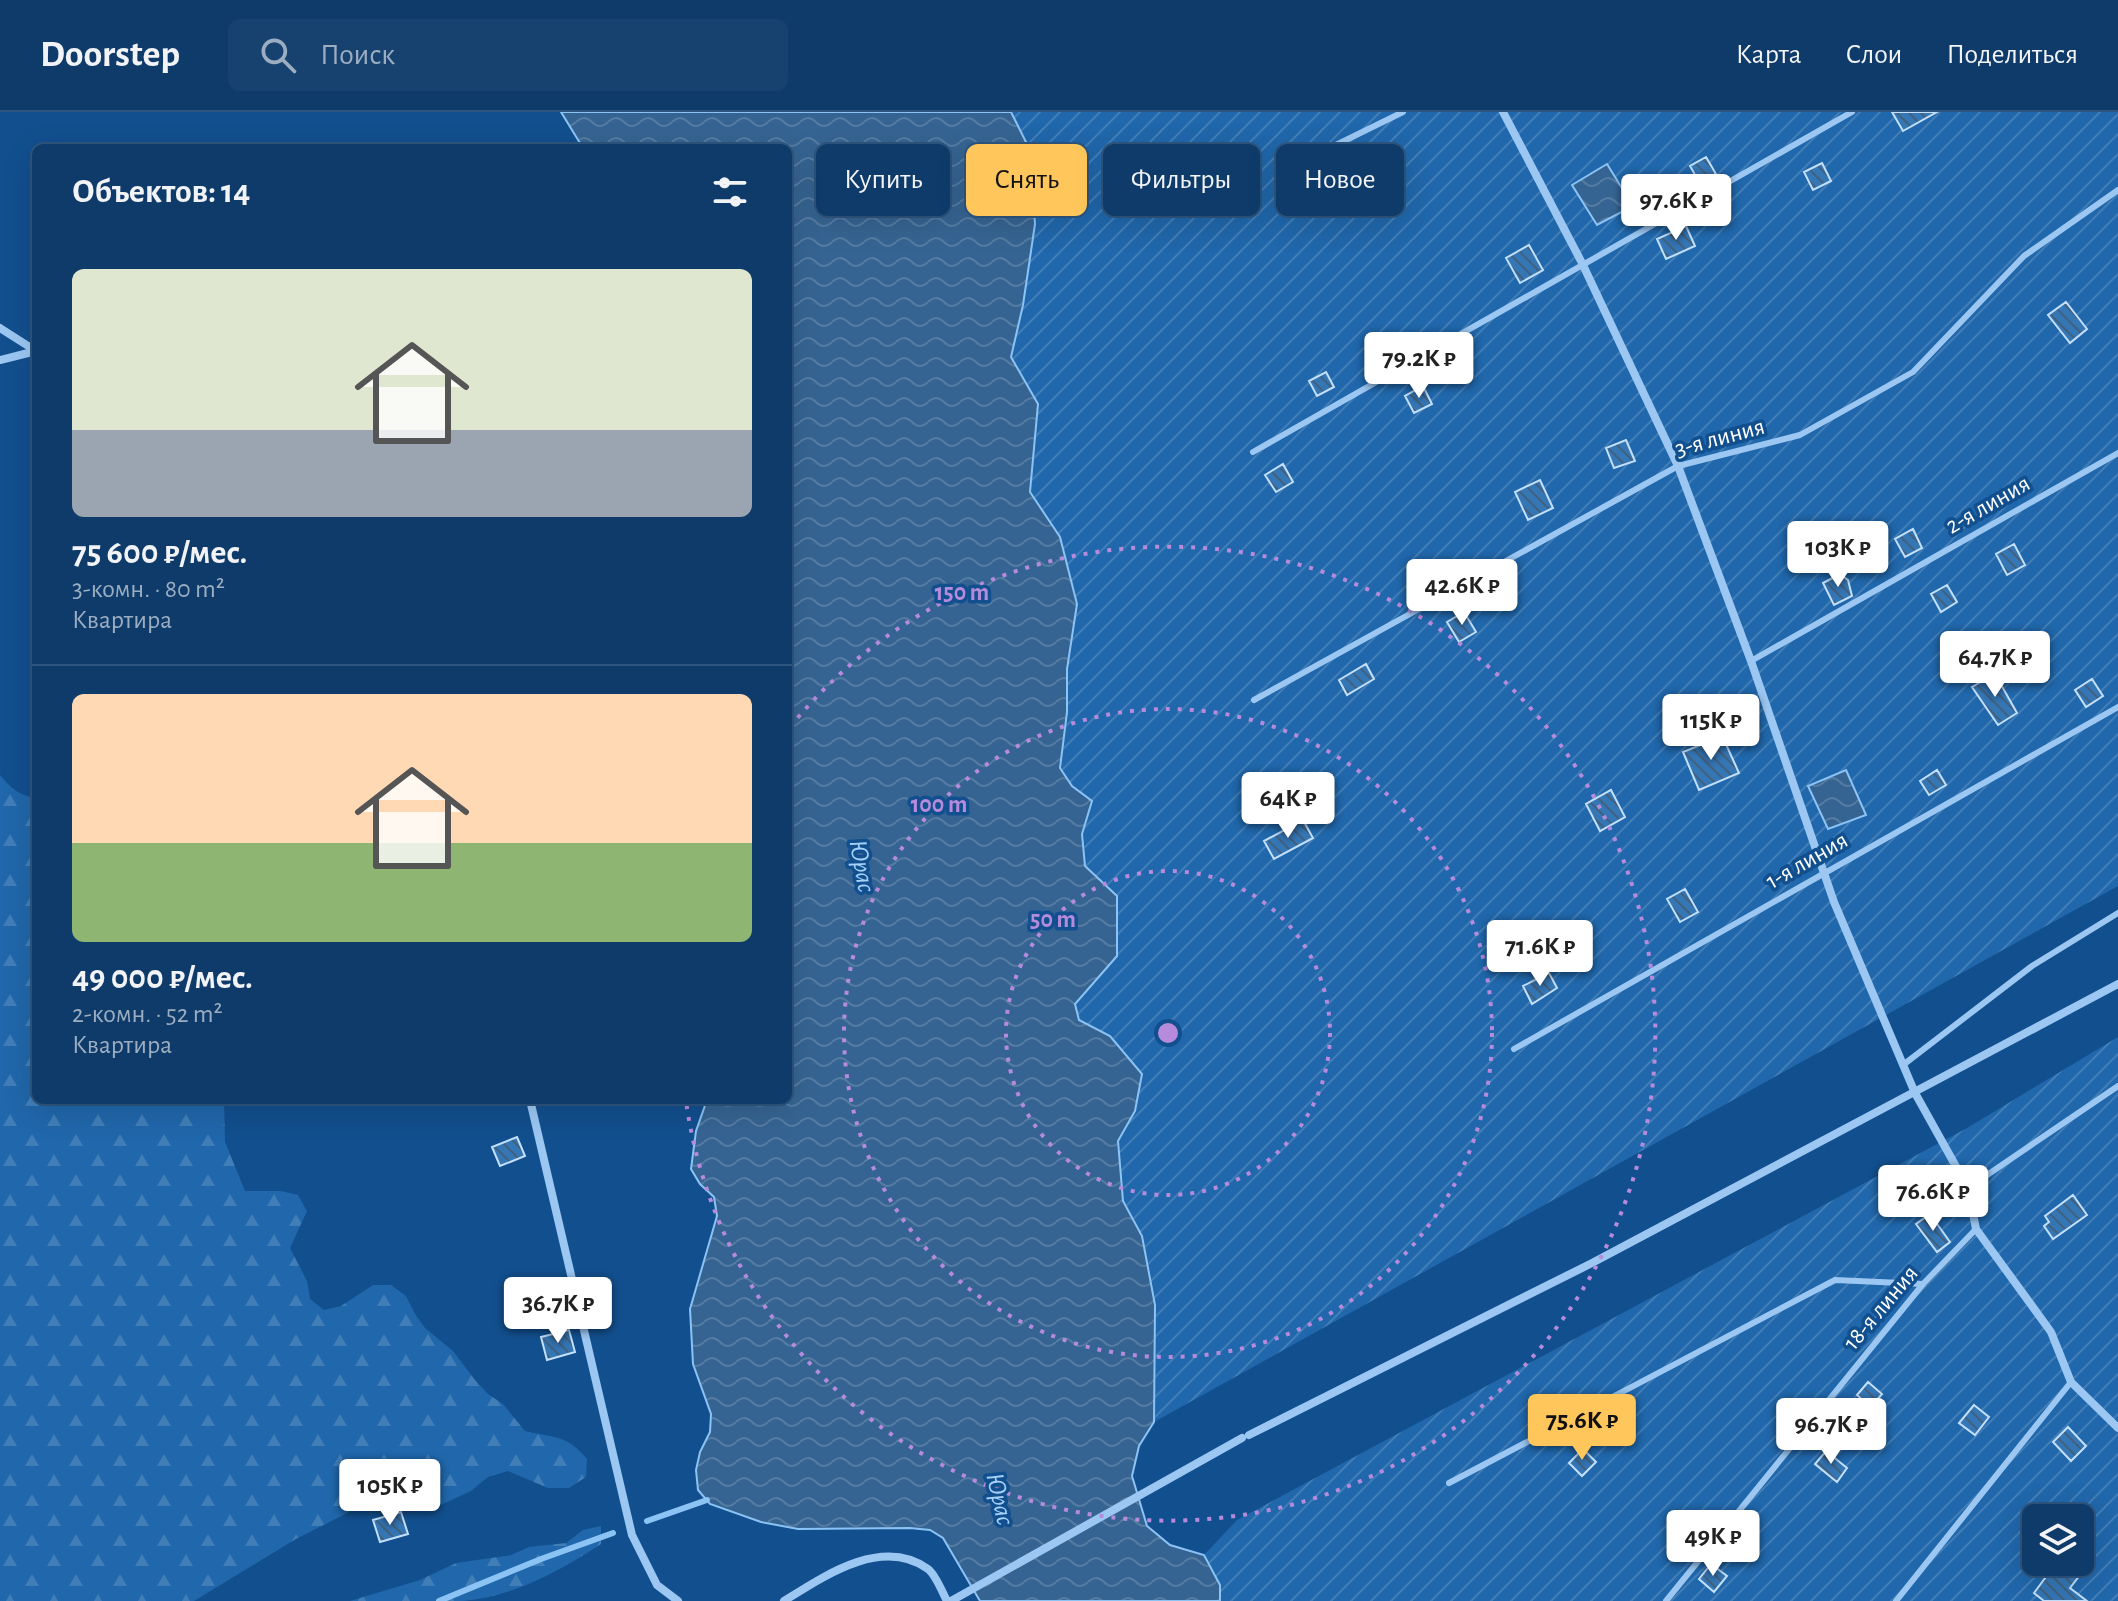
<!DOCTYPE html>
<html lang="ru">
<head>
<meta charset="utf-8">
<style>
  :root { --surface:#0e3b6a; --page:#174270; --text:#f1f3f6; --muted:#9badc1; --line:#2e557e; --accent:#ffc65b }
  body { margin:0; font-family:"Alegreya Sans",sans-serif; background:var(--page); color:var(--text); height:100vh; display:flex; flex-direction:column; font-size:30px; white-space:nowrap }
  * { box-sizing:border-box; margin:0 }
  p { font-size:26px; color:var(--muted) }
  .icon { flex:none; width:44px; height:44px; fill:none; stroke:currentColor; stroke-width:2; stroke-linecap:round; stroke-linejoin:round }
  .map { position:relative; flex:1; overflow:hidden }
  .panel { position:absolute; left:32px; top:32px; width:760px; height:960px; display:flex; flex-direction:column; background:var(--surface); border-radius:12px; box-shadow:0 8px 32px #0002,0 0 0 2px var(--line) }
  .panel>* { flex:none }
  .hud { position:absolute; left:816px; top:32px; width:760px; height:72px; display:flex; gap:16px }
  .fabs { position:absolute; left:2022px; top:1392px; display:grid; gap:16px }
  .fabs a { display:grid; place-items:center; width:72px; height:72px; border-radius:12px; background:var(--surface); box-shadow:0 8px 32px #0002,0 0 0 2px var(--line); font-size:40px }
  .price { position:absolute; translate:-50% -68px; padding:0 18px; border-radius:8px; background:#fff; color:#222; font-size:26px; line-height:52px; filter:drop-shadow(0 2px 4px #0008) }
  .price::after { content:''; position:absolute; left:50%; top:48px; width:24px; height:18px; margin-left:-12px; background:inherit; clip-path:polygon(0 0,100% 0,50% 100%) }
  .price.on { background:var(--accent); color:#111 }
  ul { padding:0; list-style:none }
  li { display:grid; align-content:center; gap:16px; height:424px; padding:0 40px }
  li+li { border-top:2px solid var(--line) }
  li span { display:grid; place-items:center; height:248px; border-radius:12px; color:#555 }
  li>.icon { margin-inline-start:auto }
  span .icon { width:144px; height:144px; fill:#fffc; stroke-width:1 }
  li b { font-size:34px }
  h2 { display:flex; justify-content:space-between; align-items:center; height:96px; padding:0 40px; font-size:34px }
  .chip { padding:0 28px; border-radius:12px; background:var(--surface); box-shadow:0 8px 32px #0002,0 0 0 2px var(--line); font-size:28px; line-height:72px }
  .chip.on { background:var(--accent); color:#111 }
  header { display:flex; align-items:center; gap:48px; box-sizing:border-box; height:112px; padding:0 40px; background:var(--surface); border-bottom:2px solid var(--line) }
  header strong { font-size:38px }
  nav { display:flex; gap:44px; margin-inline-start:auto; font-size:28px }
  .search { width:560px; height:72px; background:var(--page); display:flex; align-items:center; gap:20px; box-sizing:border-box; padding:0 28px; border-radius:12px; color:var(--muted); font-size:30px }
  .map>svg:first-child { display:block }
  .forest { fill:url(#forest-firs) }
  .garden { fill:url(#garden-furrows); fill-rule:evenodd }
  .water { fill:url(#water-waves); stroke:#8cc3f5; stroke-width:2 }
  .lines { fill:none; stroke-linecap:round; stroke-linejoin:round }
  .stream { stroke:#8cc3f5; stroke-width:6 }
  .building { fill:url(#building-back-hatch); stroke:#c2e0fd; stroke-width:2 }
  .lane { stroke:#9bc7f2; stroke-width:6 }
  .street { stroke:#9bc7f2; stroke-width:8 }
  .ring { fill:none; stroke:#b68bdc; stroke-width:4; stroke-dasharray:4 8 }
  .labels { text-anchor:middle; dominant-baseline:central; stroke-width:7; stroke-linejoin:round; paint-order:stroke }
  .street-label { font-size:24px; fill:#fff; stroke:#124f8e }
  .water-label { font-size:26px; font-style:italic; fill:#a6d1f9; stroke:#124f8e }
  .centre { fill:#b68bdc; stroke:#124f8e; stroke-width:4 }
  .ring-label { font-size:24px; text-anchor:middle; font-weight:bold; fill:#b68bdc; stroke:#124f8e; stroke-width:7; stroke-linejoin:round; paint-order:stroke }
</style>
</head>
<body>
<header>
<strong>Doorstep</strong>
<div class="search"><svg class="icon" aria-label="search" viewBox="0 0 24 24"><circle cx="10" cy="10" r="6"/><path d="M15 15l6 6"/></svg>Поиск</div>
<nav><a>Карта</a><a>Слои</a><a>Поделиться</a></nav>
</header>
<div class="map">
<svg width="2118" height="1489" viewBox="0 0 2118 1489">
  <defs>
    <pattern id="forest-firs" width="22" height="20" patternUnits="userSpaceOnUse" patternTransform="scale(2)"><rect width="22" height="20" fill="#2067ab"/><path d="M5 1l3.5 6h-7zM16 11l3.5 6h-7z" fill="#417eb8"/></pattern>
    <pattern id="garden-furrows" width="10" height="10" patternUnits="userSpaceOnUse" patternTransform="scale(2)"><rect width="10" height="10" fill="#2067ab"/><path d="M-1 1l2-2M0 10L10 0M9 11l2-2" fill="none" stroke="#417eb8"/></pattern>
    <pattern id="water-waves" width="16" height="10" patternUnits="userSpaceOnUse" patternTransform="scale(2)"><rect width="16" height="10" fill="#366492"/><path d="M0 5q4-4 8 0t8 0" fill="none" stroke="#547ba2"/></pattern>
    <pattern id="building-back-hatch" width="6" height="6" patternUnits="userSpaceOnUse" patternTransform="scale(2)"><rect width="6" height="6" fill="#3576b5"/><path d="M-1 5l2 2M0 0l6 6M5-1l2 2" fill="none" stroke="#406180"/></pattern>
  </defs>
  <rect width="100%" height="100%" fill="#124f8e"/>
  <path class="forest" d="M 0,663 C 10,675 19,684 36,686 L 36,988 L 224,988 L 225,1030 L 245,1079 L 281,1079 L 298,1083 L 307,1099 L 290,1136 L 307,1169 L 310,1187 L 324,1198 L 341,1194 L 373,1173 L 391,1173 L 406,1184 L 415,1202 L 425,1216 L 453,1239 L 475,1268 L 488,1282 L 503,1292 L 525,1319 C 553,1326 567,1322 587,1347 L 586,1365 L 569,1376 L 548,1376 L 508,1359 L 488,1365 L 471,1379 L 434,1396 L 411,1384 L 351,1399 L 296,1427 L 194,1489 L 0,1489 Z
    M 601,1414 L 601,1432 C 560,1459 513,1485 463,1489 C 426,1489 388,1489 350,1489 L 420,1468 L 456,1451 L 511,1443 L 529,1435 L 566,1431 L 583,1418 Z"/>
  <path class="garden" d="M 1011,0 L 2118,0 L 2118,774 L 1154,1310 L 1155,1193 L 1142,1124 L 1123,1089 L 1118,1029 L 1135,999 L 1110,924 L 1079,908 L 1075,892 L 1117,844 L 1117,784 L 1085,754 L 1082,722 L 1092,689 L 1072,674 L 1060,656 L 1067,600 L 1067,557 L 1077,492 L 1060,425 L 1030,380 L 1038,292 L 1011,245 L 1023,193 L 1030,38 Z
    M 2118,925 L 2118,1489 L 1220,1489 L 1220,1473 L 1204,1443 L 1237,1408 L 1967,1016 ZM 2036,1406 L 2080,1406 L 2080,1450 L 2036,1450 Z"/>
  <path class="water" d="M 561,0 L 1011,0 L 1030,38 L 1035,112 L 1023,193 L 1011,245 L 1038,292 L 1030,380 L 1060,425 L 1077,492 L 1067,557 L 1067,600 L 1060,656 L 1072,674 L 1092,689 L 1082,722 L 1085,754 L 1117,784 L 1117,844 L 1075,892 L 1079,908 L 1110,924 L 1142,962 L 1135,999 L 1118,1029 L 1123,1089 L 1142,1124 L 1155,1193 L 1154,1310 L 1139,1334 L 1132,1364 L 1147,1414 L 1170,1433 L 1204,1443 L 1220,1473 L 1220,1489 L 980,1489 L 943,1426 L 930,1418 L 910,1416 L 798,1417 L 761,1410 L 710,1392 L 698,1378 L 696,1358 L 700,1340 L 710,1320 L 711,1302 L 693,1252 L 690,1197 L 717,1104 L 714,1085 L 700,1072 L 691,1057 L 696,1019 L 707,988 L 788,988 L 788,36 L 583,36 Z
    M 1607,52 L 1633,94 L 1597,113 L 1572,73 Z
    M 1846,658 L 1866,703 L 1828,717 L 1808,674 Z"/>
  <g class="lines">
    <path class="stream" d="M 647,1409 L 707,1388
      M 439,1489 L 541,1447 L 613,1421"/>
  </g>
  <path class="building" d="M 1892,0 L 1937,0 L 1903,19 Z
    M 1706,45 L 1716,62 L 1699,70 L 1690,54 Z
    M 1822,51 L 1831,69 L 1813,78 L 1804,60 Z
    M 1686,114 L 1695,134 L 1666,147 L 1657,127 Z
    M 1529,133 L 1543,158 L 1520,171 L 1506,146 Z
    M 2066,190 L 2087,217 L 2070,231 L 2048,203 Z
    M 1326,260 L 1334,275 L 1317,284 L 1309,269 Z
    M 1423,274 L 1432,292 L 1414,301 L 1405,284 Z
    M 1626,328 L 1635,349 L 1614,356 L 1606,336 Z
    M 1283,352 L 1293,370 L 1276,380 L 1265,363 Z
    M 1540,368 L 1553,396 L 1528,408 L 1515,380 Z
    M 1913,417 L 1922,436 L 1905,445 L 1895,427 Z
    M 2014,432 L 2025,453 L 2007,463 L 1996,442 Z
    M 1840,462 L 1848,468 L 1852,484 L 1834,493 L 1823,471 Z
    M 1947,473 L 1957,490 L 1941,500 L 1931,482 Z
    M 1464,500 L 1476,520 L 1459,530 L 1447,510 Z
    M 1366,552 L 1374,567 L 1347,583 L 1339,568 Z
    M 1995,562 L 2017,601 L 1998,613 L 1972,575 Z
    M 2092,567 L 2103,584 L 2086,595 L 2075,578 Z
    M 1720,619 L 1739,661 L 1699,678 L 1683,640 L 1708,630 L 1710,623 Z
    M 1937,658 L 1946,673 L 1929,683 L 1920,669 Z
    M 1611,678 L 1625,705 L 1600,719 L 1586,692 Z
    M 1303,708 L 1313,726 L 1274,747 L 1264,729 Z
    M 1685,777 L 1698,800 L 1680,810 L 1667,787 Z
    M 1549,861 L 1557,876 L 1532,892 L 1523,874 Z
    M 517,1025 L 525,1044 L 500,1054 L 492,1035 Z
    M 2073,1083 L 2087,1103 L 2053,1127 L 2044,1114 L 2049,1110 L 2045,1104 Z
    M 1930,1102 L 1950,1130 L 1937,1140 L 1916,1112 Z
    M 569,1218 L 575,1240 L 547,1248 L 541,1225 Z
    M 1868,1270 L 1882,1282 L 1871,1295 L 1857,1283 Z
    M 1974,1293 L 1989,1305 L 1975,1323 L 1959,1311 Z
    M 2068,1315 L 2086,1334 L 2071,1349 L 2053,1330 Z
    M 1583,1337 L 1596,1350 L 1582,1364 L 1569,1351 Z
    M 1826,1339 L 1847,1356 L 1837,1370 L 1815,1352 Z
    M 401,1400 L 408,1422 L 380,1430 L 373,1408 Z
    M 2057,1450 L 2090,1450 L 2070,1476 L 2087,1489 L 2044,1489 L 2034,1481 Z
    M 1711,1452 L 1727,1464 L 1714,1480 L 1699,1467 Z"/>
  <g class="lines">
    <path class="lane" d="M 1291,55 L 1403,0
      M 1253,340 L 1852,0
      M 1751,549 L 2118,341
      M 1254,588 L 1678,354 L 1800,323 L 1913,260 L 2024,144 L 2118,78
      M 1514,937 L 2118,595
      M 1903,953 L 2032,854 L 2118,801
      M 1968,1076 L 2118,974
      M 1449,1371 L 1835,1168 L 1923,1172
      M 1666,1489 L 1923,1172 L 1976,1117
      M 1896,1489 L 2071,1270"/>
    <path class="street" d="M 1503,0 L 1582,151 L 1678,354 L 1751,549 L 1834,790 L 1915,981 L 1968,1076 L 1976,1117 L 2051,1220 L 2071,1270 L 2118,1316
      M 0,216 L 36,239
      M 0,248 L 36,239
      M 530,988 L 632,1423 L 657,1473 L 678,1489
      M 1249,1323 L 1592,1151 L 2118,872
      M 784,1489 C 824,1464 882,1424 928,1457 C 936,1463 942,1480 947,1489
      M 951,1489 L 1242,1326"/>
  </g>
  <g class="ring">
    <circle cx="1168" cy="921" r="162"/>
    <circle cx="1168" cy="921" r="324"/>
    <path d="M790 615A487 487 0 1 1 686 989"/>
  </g>
  <g class="labels">
    <g class="street-label">
      <text transform="translate(1720 326) rotate(-15)">3-я линия</text>
      <text transform="translate(1988 393) rotate(-30)">2-я линия</text>
      <text transform="translate(1807 749) rotate(-30)">1-я линия</text>
      <text transform="translate(1881 1196) rotate(-50)">18-я линия</text>
    </g>
    <g class="water-label">
      <text transform="translate(862 754) rotate(80)">Юрас</text>
      <text transform="translate(1000 1387) rotate(77)">Юрас</text>
    </g>
  </g>
  <circle cx="1168" cy="921" r="12" class="centre"/>
  <g class="ring-label">
    <text x="962" y="488">150 m</text>
    <text x="939" y="700">100 m</text>
    <text x="1053" y="815">50 m</text>
  </g>
</svg>
<div class="fabs">
<a><svg class="icon" aria-label="layers" viewBox="0 0 24 24"><path d="M12 4l9 5-9 5-9-5zM3 14l9 5 9-5"/></svg></a>
</div>
<b class="price" style="left:1676px;top:130px">97.6K ₽</b>
<b class="price" style="left:1419px;top:288px">79.2K ₽</b>
<b class="price" style="left:1838px;top:477px">103K ₽</b>
<b class="price" style="left:1462px;top:515px">42.6K ₽</b>
<b class="price" style="left:1995px;top:587px">64.7K ₽</b>
<b class="price" style="left:1711px;top:650px">115K ₽</b>
<b class="price" style="left:1288px;top:728px">64K ₽</b>
<b class="price" style="left:1540px;top:876px">71.6K ₽</b>
<b class="price" style="left:1933px;top:1121px">76.6K ₽</b>
<b class="price" style="left:558px;top:1233px">36.7K ₽</b>
<b class="price on" style="left:1582px;top:1350px">75.6K ₽</b>
<b class="price" style="left:1831px;top:1354px">96.7K ₽</b>
<b class="price" style="left:390px;top:1415px">105K ₽</b>
<b class="price" style="left:1713px;top:1466px">49K ₽</b>
<div class="hud">
<a class="chip">Купить</a>
<a class="chip on">Снять</a>
<a class="chip">Фильтры</a>
<a class="chip">Новое</a>
</div>
<section class="panel">
<h2>Объектов: 14<svg class="icon" aria-label="filters" viewBox="0 0 24 24"><path d="M4 7h16M4 17h16"/><circle cx="9" cy="7" r="2"/><circle cx="15" cy="17" r="2"/></svg></h2>
<ul>
<li><span style="background:linear-gradient(#dfe7d0 65%,#9aa5b1 0)"><svg class="icon" aria-label="home" viewBox="0 0 24 24"><path d="M3 11l9-7 9 7M6 9v11h12V9"/></svg></span><div><b>75 600 ₽/мес.</b><p>3-комн. · 80 m²</p><p>Квартира</p></div></li>
<li><span style="background:linear-gradient(#ffd9b3 60%,#8fb573 0)"><svg class="icon" aria-label="home" viewBox="0 0 24 24"><path d="M3 11l9-7 9 7M6 9v11h12V9"/></svg></span><div><b>49 000 ₽/мес.</b><p>2-комн. · 52 m²</p><p>Квартира</p></div></li>
</ul>
</section>
</div>
</body>
</html>
